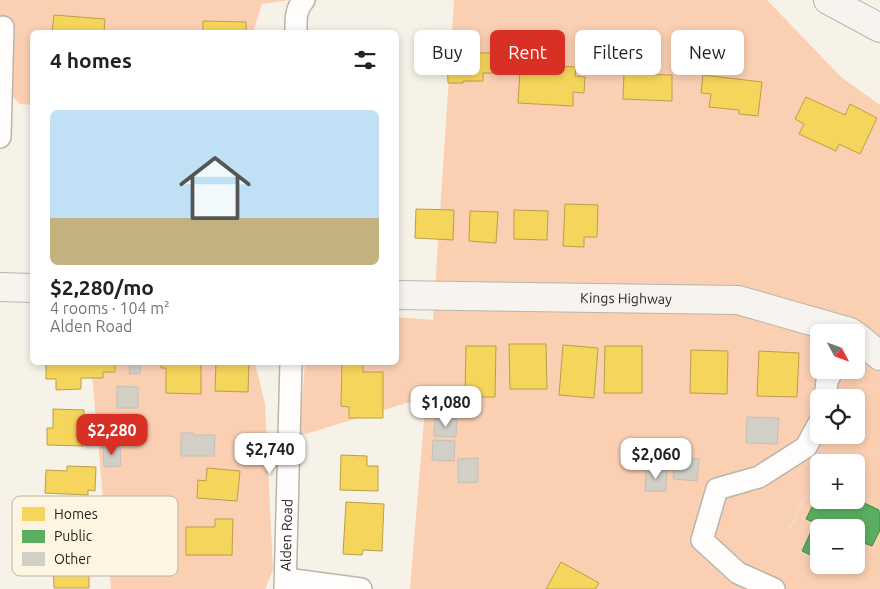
<!DOCTYPE html>
<html lang="en">
<head>
<meta charset="utf-8">
<style>
  :root { --surface:#fff; --page:#f6f6f6; --text:#222; --muted:#767676; --line:#e0e0e0; --accent:#d93025 }
  body { margin:0; font-family:Ubuntu,sans-serif; background:var(--page); color:var(--text); height:100vh; display:flex; flex-direction:column; font-size:19px; white-space:nowrap }
  * { box-sizing:border-box; margin:0 }
  p { font-size:16px; color:var(--muted) }
  .icon { flex:none; width:28px; height:28px; fill:none; stroke:currentColor; stroke-width:2; stroke-linecap:round; stroke-linejoin:round }
  .map { position:relative; flex:1; overflow:hidden }
  .side { position:absolute; left:30px; top:30px; width:369px; height:335px; display:flex; flex-direction:column; background:var(--surface); border-radius:8px; box-shadow:0 2px 8px #0003 }
  .side>* { flex:none }
  .banner { position:absolute; left:414px; top:30px; width:391px; height:45px; display:flex; gap:10px }
  .needle { width:32px; rotate:131deg }
  .buttons { position:absolute; left:810px; top:324px; display:grid; gap:10px }
  .buttons a { display:grid; place-items:center; width:55px; height:55px; border-radius:8px; background:var(--surface); box-shadow:0 2px 8px #0003; font-size:25px }
  .price { position:absolute; translate:-50% -42px; padding:0 11px; border-radius:10px; background:#fff; color:#222; font-size:16px; line-height:32px; filter:drop-shadow(0 1px 2px #0008) }
  .price::after { content:''; position:absolute; left:50%; top:30px; width:15px; height:11px; margin-left:-8px; background:inherit; clip-path:polygon(0 0,100% 0,50% 100%) }
  .price.on { background:var(--accent); color:#fff }
  ul { padding:0; list-style:none }
  li { display:grid; align-content:center; gap:10px; height:265px; padding:0 20px }
  li+li { border-top:1px solid var(--line) }
  li span { display:grid; place-items:center; height:155px; border-radius:8px; color:#555 }
  li>.icon { margin-inline-start:auto }
  span .icon { width:90px; height:90px; fill:#fffc; stroke-width:1 }
  li b { font-size:21px }
  h2 { display:flex; justify-content:space-between; align-items:center; height:60px; padding:0 20px; font-size:21px }
  .pill { padding:0 18px; border-radius:8px; background:var(--surface); box-shadow:0 2px 8px #0003; font-size:18px; line-height:45px }
  .pill.on { background:var(--accent); color:#fff }
  .map>svg:first-child { display:block }
  .green { fill:#fbcfb1; fill-rule:evenodd }
  .homes { fill:#f6d55c; stroke:#b8a049 }
  .public { fill:#5aae61; stroke:#4a854d }
  .building { fill:#d2cfc7; stroke:#c2c0b8 }
  .lines { fill:none; stroke-linecap:round; stroke-linejoin:round }
  .street-casing { stroke:#b8b5ad; stroke-width:24 }
  .secondary-casing { stroke:#b8b5ad; stroke-width:30 }
  .path { stroke:#e1e0dd; stroke-width:3; stroke-dasharray:2.5 4; stroke-linecap:butt }
  .street { stroke:#fefdfc; stroke-width:21 }
  .secondary { stroke:#f7f4f0; stroke-width:28 }
  .labels { text-anchor:middle; dominant-baseline:central; stroke-width:5; stroke-linejoin:round; paint-order:stroke }
  .street-label { font-size:14px; fill:#26241d; stroke:#fdf5e2 }
  .key { fill:#fdf5e2; stroke:#bcb6a7; stroke-width:1 }
  .key-label { font-size:14px; fill:#26241d }
</style>
</head>
<body>
<div class="map">
<svg width="880" height="589" viewBox="0 0 880 589">
  <rect width="100%" height="100%" fill="#f7f2e8"/>
  <path class="green" d="M 0,0 L 289,0 L 262,4 L 253,32 L 32,32 L 32,105 L 20,104 L 0,86 Z
    M 454,0 L 767,0 L 841,77 L 880,105 L 880,589 L 410,589 L 426,397 L 299,436 L 305,363 L 396,362 L 396,317 L 433,320 ZM 819,332 L 856,332 L 856,370 L 819,370 ZM 819,398 L 856,398 L 856,435 L 819,435 ZM 819,462 L 856,462 L 856,500 L 819,500 ZM 819,528 L 856,528 L 856,565 L 819,565 Z
    M 91,363 L 255,363 L 265,404 L 273,570 L 265,589 L 111,589 Z"/>
  <path class="homes" d="M 54,15 L 105,19 L 104,32 L 52,32 Z
    M 203,21 L 246,22 L 246,32 L 203,32 Z
    M 447,53 L 497,53 L 497,73 L 483,73 L 483,81 L 463,81 L 463,83 L 448,83 Z
    M 521,53 L 554,55 L 553,66 L 576,67 L 575,76 L 585,77 L 584,93 L 573,92 L 573,106 L 518,103 Z
    M 624,74 L 672,75 L 672,101 L 623,99 Z
    M 703,75 L 762,82 L 758,116 L 739,114 L 739,110 L 709,107 L 711,94 L 701,93 Z
    M 806,97 L 845,115 L 850,104 L 877,118 L 860,154 L 839,144 L 836,151 L 799,134 L 804,124 L 795,119 Z
    M 565,204 L 598,205 L 597,237 L 584,237 L 584,247 L 563,246 Z
    M 416,209 L 454,210 L 453,240 L 415,238 Z
    M 514,210 L 548,211 L 547,240 L 514,239 Z
    M 470,211 L 498,212 L 496,243 L 469,241 Z
    M 509,344 L 546,344 L 547,389 L 510,389 Z
    M 563,345 L 598,348 L 594,398 L 559,395 Z
    M 466,346 L 496,346 L 495,397 L 465,397 Z
    M 605,346 L 642,346 L 642,393 L 604,393 Z
    M 691,350 L 728,351 L 727,394 L 690,393 Z
    M 759,351 L 799,353 L 797,397 L 757,396 Z
    M 115,362 L 115,372 L 103,372 L 103,378 L 81,378 L 81,389 L 56,390 L 56,379 L 46,379 L 46,363 Z
    M 161,362 L 201,362 L 201,394 L 166,393 L 166,368 L 161,368 Z
    M 216,362 L 249,362 L 248,392 L 215,391 Z
    M 342,362 L 363,362 L 363,372 L 383,372 L 383,418 L 349,418 L 349,407 L 341,406 Z
    M 53,409 L 84,410 L 83,446 L 47,445 L 47,428 L 53,428 Z
    M 341,455 L 367,456 L 367,466 L 378,466 L 378,491 L 340,490 Z
    M 67,466 L 96,467 L 95,491 L 88,490 L 88,495 L 45,493 L 46,470 L 67,471 Z
    M 207,468 L 240,471 L 237,501 L 197,498 L 198,480 L 206,481 Z
    M 346,502 L 384,504 L 382,551 L 363,550 L 362,555 L 343,554 Z
    M 215,519 L 233,519 L 232,555 L 186,555 L 186,527 L 215,527 Z
    M 53,561 L 89,561 L 89,588 L 54,588 Z
    M 561,562 L 599,583 L 595,589 L 546,589 Z"/>
  <path class="public" d="M 819,493 L 819,500 L 856,500 L 856,499 L 879,510 L 879,512 L 880,513 L 880,530 L 872,546 L 864,543 L 856,559 L 856,528 L 819,528 L 819,559 L 802,551 L 815,523 L 806,519 Z
    M 830,565 L 854,565 L 849,574 Z"/>
  <path class="building" d="M 130,362 L 141,362 L 140,374 L 129,374 Z
    M 117,386 L 138,387 L 138,408 L 117,408 Z
    M 747,417 L 779,418 L 777,444 L 746,443 Z
    M 435,418 L 457,419 L 456,437 L 434,436 Z
    M 181,433 L 193,433 L 194,435 L 215,435 L 214,456 L 181,456 Z
    M 433,440 L 455,441 L 454,461 L 432,460 Z
    M 103,446 L 120,446 L 121,466 L 104,467 Z
    M 675,457 L 699,459 L 697,481 L 673,479 Z
    M 478,458 L 478,482 L 458,483 L 458,459 Z
    M 646,469 L 667,470 L 666,491 L 645,491 Z"/>
  <g class="lines">
    <g class="street-casing">
      <g id="street">
        <path d="M 296,32 C 296,21 295,9 304,0"/>
        <path d="M 0,137 L 3,27"/>
        <path d="M 825,398 L 827,381 L 833,370"/>
        <path d="M 286,579 L 361,589"/>
        <path id="s1" d="M 285,589 L 291,362"/>
        <path d="M 774,589 L 738,573 L 702,540 L 717,489 L 759,477 L 806,447 L 819,423"/>
      </g>
    </g>
    <g class="secondary-casing">
      <g id="secondary">
        <path d="M 828,0 L 880,28"/>
        <path d="M 0,287 L 32,288"/>
        <path id="s2" d="M 396,295 L 738,300 L 850,332"/>
        <path d="M 856,336 L 880,356"/>
      </g>
    </g>
    <path class="path" d="M 854,398 L 866,374
      M 790,528 L 819,469"/>
    <use href="#street" class="street"/>
    <use href="#secondary" class="secondary"/>
  </g>
  <g class="labels">
    <g class="street-label">
      <text stroke="none"><textPath href="#s2" startOffset="230">Kings Highway</textPath></text>
      <text stroke="none"><textPath href="#s1" startOffset="54">Alden Road</textPath></text>
    </g>
  </g>
  <rect x="12" y="496" width="166" height="80" rx="8" class="key"/>
  <rect x="22" y="507" width="23" height="14" fill="#f6d55c"/>
  <rect x="22" y="530" width="23" height="13" fill="#5aae61"/>
  <rect x="22" y="552" width="23" height="14" fill="#d2cfc7"/>
  <g class="key-label">
    <text x="54" y="519">Homes</text>
    <text x="54" y="541">Public</text>
    <text x="54" y="564">Other</text>
  </g>
</svg>
<div class="buttons">
<a><svg class="needle" viewBox="-14 -14 28 28"><path d="M0-13l5 13h-10z" fill="#e53935"/><path d="M0 13l5-13h-10z" fill="#767676"/></svg></a>
<a><svg class="icon" aria-label="locate" viewBox="0 0 24 24"><circle cx="12" cy="12" r="6"/><path d="M12 2v4M12 18v4M2 12h4M18 12h4"/></svg></a>
<a>+</a>
<a>−</a>
</div>
<b class="price" style="left:446px;top:428px">$1,080</b>
<b class="price on" style="left:112px;top:456px">$2,280</b>
<b class="price" style="left:270px;top:475px">$2,740</b>
<b class="price" style="left:656px;top:480px">$2,060</b>
<div class="banner">
<a class="pill">Buy</a>
<a class="pill on">Rent</a>
<a class="pill">Filters</a>
<a class="pill">New</a>
</div>
<section class="side">
<h2>4 homes<svg class="icon" aria-label="filters" viewBox="0 0 24 24"><path d="M4 7h16M4 17h16"/><circle cx="9" cy="7" r="2"/><circle cx="15" cy="17" r="2"/></svg></h2>
<ul>
<li><span style="background:linear-gradient(#bfe0f5 70%,#c2b280 0)"><svg class="icon" aria-label="home" viewBox="0 0 24 24"><path d="M3 11l9-7 9 7M6 9v11h12V9"/></svg></span><div><b>$2,280/mo</b><p>4 rooms · 104 m²</p><p>Alden Road</p></div></li>
</ul>
</section>
</div>
</body>
</html>
